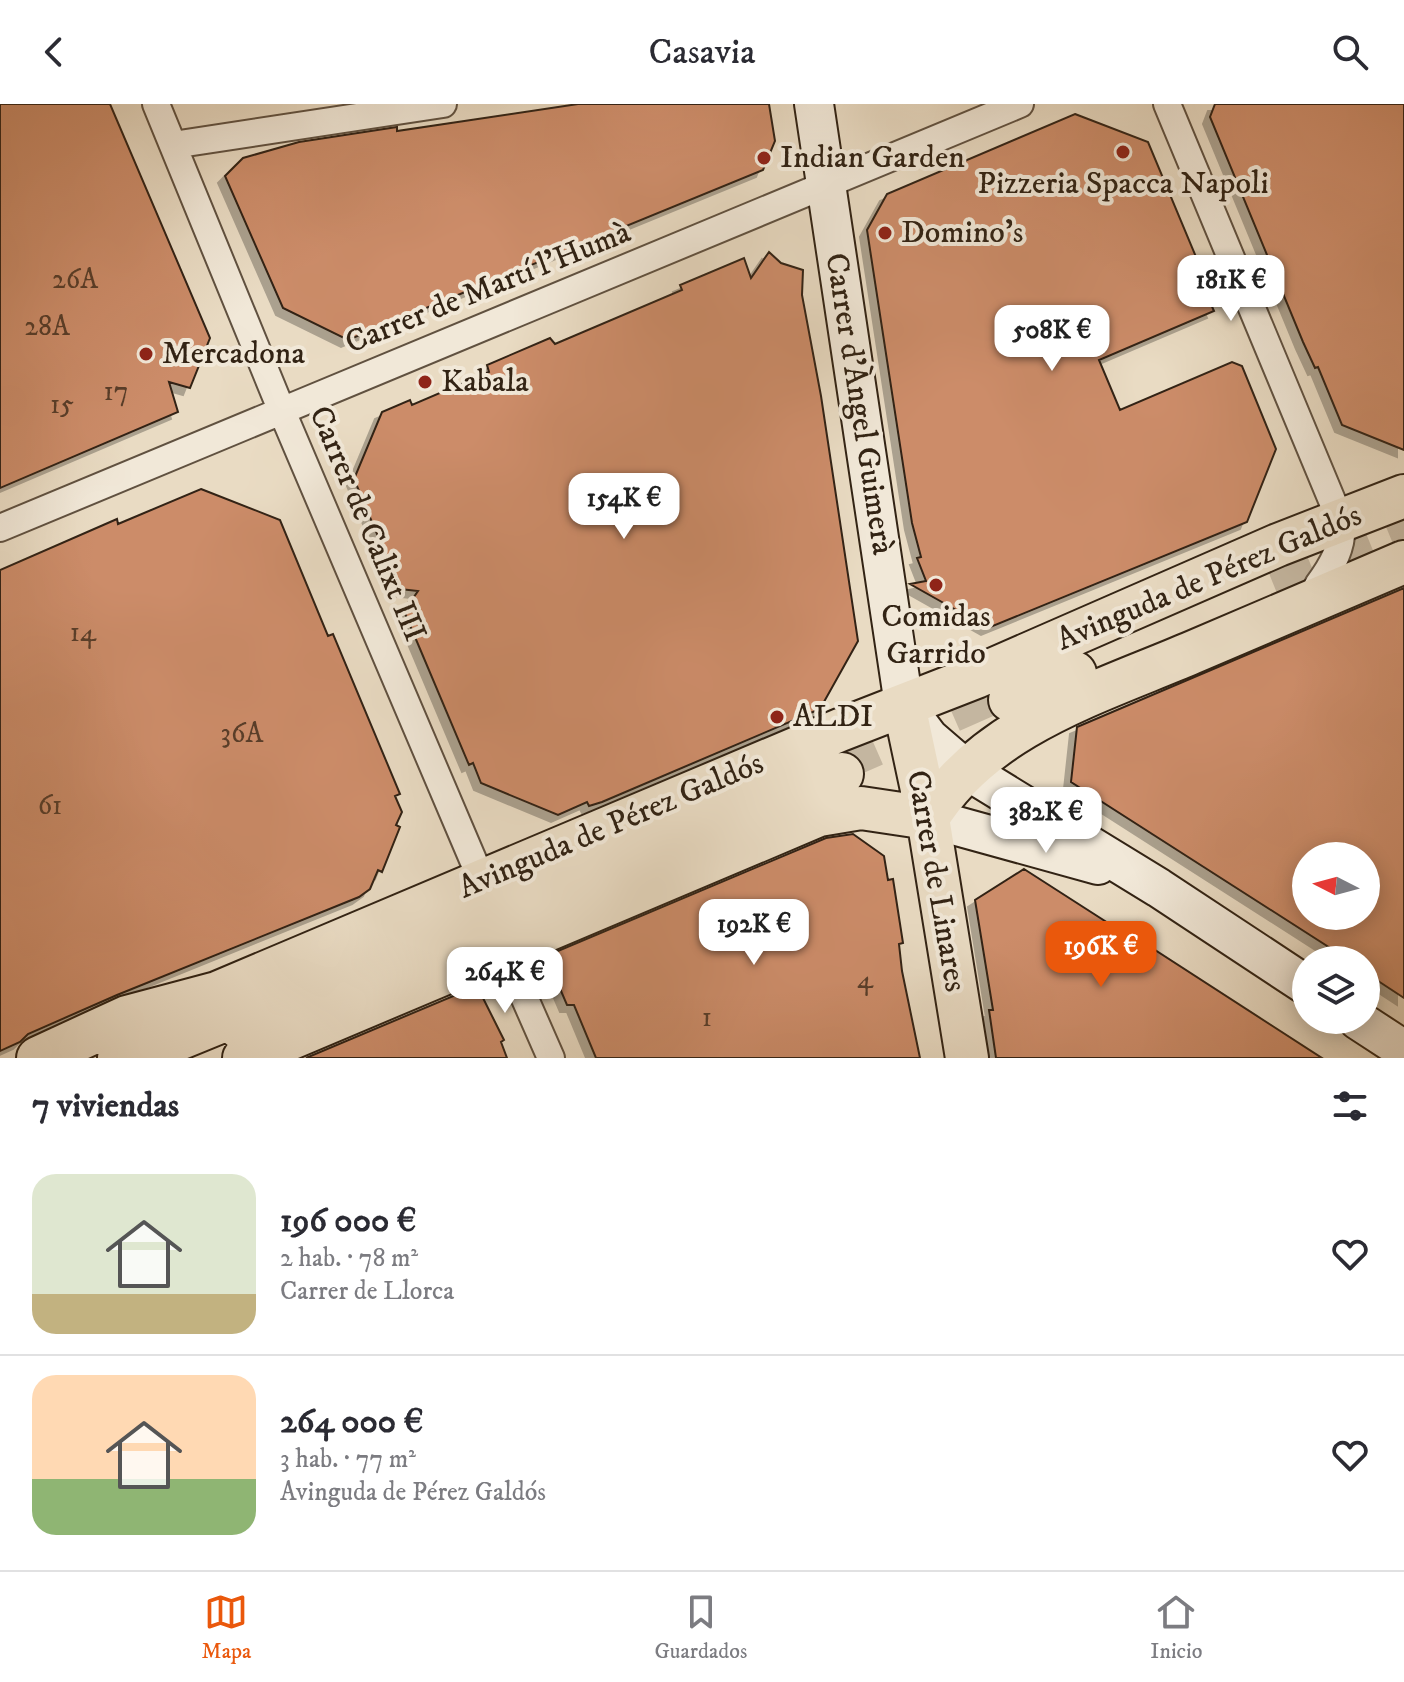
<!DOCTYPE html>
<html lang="es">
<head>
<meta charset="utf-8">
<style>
  :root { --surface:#fff; --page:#f2f2f3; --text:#2b2b33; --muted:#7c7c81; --line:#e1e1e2; --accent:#ea580c }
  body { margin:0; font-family:"IM FELL DW Pica",serif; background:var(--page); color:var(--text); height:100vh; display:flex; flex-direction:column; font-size:30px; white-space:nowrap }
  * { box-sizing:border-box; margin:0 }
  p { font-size:26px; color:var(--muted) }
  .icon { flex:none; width:44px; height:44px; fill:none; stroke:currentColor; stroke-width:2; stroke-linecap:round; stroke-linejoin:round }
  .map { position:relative; height:954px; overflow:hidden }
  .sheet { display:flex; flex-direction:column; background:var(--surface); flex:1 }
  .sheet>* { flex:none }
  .needle { width:52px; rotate:276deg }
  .controls { position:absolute; left:1292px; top:738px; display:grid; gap:16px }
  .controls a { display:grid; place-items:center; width:88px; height:88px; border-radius:50%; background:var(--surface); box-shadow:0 4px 20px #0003; font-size:40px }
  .price { position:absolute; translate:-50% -68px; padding:0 18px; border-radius:16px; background:#fff; color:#222; font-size:26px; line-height:52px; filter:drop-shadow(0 2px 4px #0008) }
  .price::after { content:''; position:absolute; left:50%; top:48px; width:24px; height:18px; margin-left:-12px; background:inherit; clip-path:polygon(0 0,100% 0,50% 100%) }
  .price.selected { background:var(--accent); color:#fff }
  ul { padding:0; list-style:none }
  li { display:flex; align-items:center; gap:24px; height:200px; padding:0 32px }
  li+li { border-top:2px solid var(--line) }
  li span { display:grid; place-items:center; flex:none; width:224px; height:160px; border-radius:24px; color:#555 }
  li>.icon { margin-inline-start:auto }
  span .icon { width:96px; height:96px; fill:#fffc; stroke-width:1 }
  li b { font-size:34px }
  h2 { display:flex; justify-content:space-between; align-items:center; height:96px; padding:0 32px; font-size:34px }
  header { display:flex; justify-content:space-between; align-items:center; height:104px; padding:0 32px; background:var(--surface); font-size:36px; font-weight:600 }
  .menu { display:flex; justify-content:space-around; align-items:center; height:112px; border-top:2px solid var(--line); background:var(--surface); font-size:22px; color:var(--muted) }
  .menu a { display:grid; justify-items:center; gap:4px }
  .menu .selected { color:var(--accent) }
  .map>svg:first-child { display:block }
  .building { fill:#cc8c69; stroke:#322314; stroke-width:2; fill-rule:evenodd; filter:url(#shadow) }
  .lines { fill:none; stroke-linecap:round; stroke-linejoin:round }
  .primary-tunnel { stroke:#c4b6a0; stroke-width:42; stroke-dasharray:42 21; stroke-linecap:butt }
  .street-casing { stroke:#605140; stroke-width:30 }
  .secondary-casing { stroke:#322314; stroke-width:42 }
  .primary-casing { stroke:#322314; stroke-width:46 }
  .street { stroke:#f1e8d8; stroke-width:26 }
  .secondary { stroke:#f1e8d8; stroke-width:38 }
  .primary { stroke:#e9dbc3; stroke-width:42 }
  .poi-dot { fill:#8f2418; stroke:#f1e8d8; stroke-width:3 }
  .labels { text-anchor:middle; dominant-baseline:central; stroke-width:8; stroke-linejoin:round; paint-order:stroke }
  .number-label { font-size:28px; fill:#583d29 }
  .poi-label { font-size:32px; fill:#322314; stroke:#f1e8d8; text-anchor:start }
  .street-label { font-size:32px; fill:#322314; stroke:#f1e8d8 }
</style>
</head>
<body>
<header><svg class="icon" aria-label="back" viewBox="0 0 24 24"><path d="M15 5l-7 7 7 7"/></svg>Casavia<svg class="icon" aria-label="search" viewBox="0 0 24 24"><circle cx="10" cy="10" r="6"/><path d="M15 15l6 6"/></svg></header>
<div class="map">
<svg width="1404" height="954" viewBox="0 0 1404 954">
  <defs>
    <filter id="shadow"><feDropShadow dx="-7" dy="7" stdDeviation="0" flood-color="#0004"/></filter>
  </defs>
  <rect width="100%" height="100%" fill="#e9dbc3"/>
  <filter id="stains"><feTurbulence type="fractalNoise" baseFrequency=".0025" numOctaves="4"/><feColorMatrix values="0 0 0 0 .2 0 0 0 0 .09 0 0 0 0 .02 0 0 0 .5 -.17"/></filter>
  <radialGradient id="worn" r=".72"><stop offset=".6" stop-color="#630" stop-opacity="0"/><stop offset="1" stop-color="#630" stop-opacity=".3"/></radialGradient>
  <path class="building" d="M 0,0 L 110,0 L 210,234 L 190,284 L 169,278 L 178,308 L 0,384 Z
    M 578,0 L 769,0 L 775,37 L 763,66 L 348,236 L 283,204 L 225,72 L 243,54 L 299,38 L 397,23 L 397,27 Z
    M 1215,0 L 1404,0 L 1404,346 L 1342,321 L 1318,263 L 1315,264 L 1303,238 L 1210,13 Z
    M 1075,10 L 1148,38 L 1214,196 L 1210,198 L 1214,207 L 1099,256 L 1120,306 L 1232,258 L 1242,262 L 1276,345 L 1247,418 L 988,524 L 910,480 L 926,477 L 917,454 L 921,453 L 912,419 L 867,126 L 887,90 Z
    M 769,148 L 781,159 L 803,166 L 802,191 L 821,292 L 858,537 L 820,605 L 602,698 L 589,702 L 587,698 L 558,711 L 481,679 L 473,659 L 469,661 L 404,507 L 418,487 L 400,485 L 354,375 L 382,308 L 410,296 L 412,301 L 489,268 L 487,261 L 550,234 L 555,240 L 682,186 L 680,181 L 744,154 L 751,174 Z
    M 201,385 L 280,416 L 328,532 L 333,530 L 400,690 L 395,692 L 402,708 L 396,721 L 400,723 L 382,768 L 378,766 L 370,785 L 359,793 L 117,891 L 28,930 L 20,938 L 0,947 L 0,466 L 117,415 L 118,420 Z
    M 1404,484 L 1404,894 L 1366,869 L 1366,856 L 1349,856 L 1071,678 L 1077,623 ZM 1306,752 L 1366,752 L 1366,812 L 1306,812 Z
    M 853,730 L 884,752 L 888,776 L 893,775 L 903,839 L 899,840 L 902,867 L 920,954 L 596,954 L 574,901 L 567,901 L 546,852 L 826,734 Z
    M 1024,765 L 1119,826 L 1121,824 L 1322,954 L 996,954 L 989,906 L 993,906 L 975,796 Z
    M 477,882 L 504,936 L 501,938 L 507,954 L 306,954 Z"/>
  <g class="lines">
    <path class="primary-tunnel" d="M 1270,472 L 1404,417
      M 836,658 L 1005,584"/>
    <g class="street-casing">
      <path id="street" d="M 156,0 L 281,305 L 482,777
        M 1167,0 L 1341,418 C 1344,442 1332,462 1318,481
        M 173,41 L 443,0
        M 0,424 L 1020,0
        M 504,847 L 551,954"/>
    </g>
    <g class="secondary-casing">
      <path id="secondary" d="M 814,0 L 904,601 L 929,634 L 965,665 L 1159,784 L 1306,881
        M 928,714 L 1098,761
        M 1358,916 L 1404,946"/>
    </g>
    <g class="primary-casing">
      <path id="primary" d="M 1010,596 L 1075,569
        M 904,601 L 928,714 L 967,954
        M 928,714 C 984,622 1097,589 1191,549 C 1262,518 1333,488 1404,458
        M 240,924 L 842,670
        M 38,954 L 127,913 L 217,889 L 840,626 L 976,573 L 1278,441 L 1404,392
        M 119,954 L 171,938 L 264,900
        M 244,954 L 819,711 L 861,704 L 928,714"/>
    </g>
    <use href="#street" class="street"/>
    <use href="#secondary" class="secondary"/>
    <use href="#primary" class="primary"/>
  </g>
  <g class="poi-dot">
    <circle cx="1123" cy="48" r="8"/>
    <circle cx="764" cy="54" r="8"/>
    <circle cx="885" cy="129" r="8"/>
    <circle cx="146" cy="250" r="8"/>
    <circle cx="425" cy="278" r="8"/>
    <circle cx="936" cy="481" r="8"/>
    <circle cx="777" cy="613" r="8"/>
  </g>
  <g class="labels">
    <g class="number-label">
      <text x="75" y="175">26A</text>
      <text x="47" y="222">28A</text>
      <text x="116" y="287">17</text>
      <text x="62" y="300">15</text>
      <text x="83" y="528">14</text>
      <text x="242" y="629">36A</text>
      <text x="50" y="701">61</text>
      <text x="865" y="875">4</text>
      <text x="707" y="913">1</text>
    </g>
    <g class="poi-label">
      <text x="780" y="54">Indian Garden</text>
      <text x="1123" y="80" text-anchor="middle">Pizzeria Spacca Napoli</text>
      <text x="901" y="129">Domino's</text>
      <text x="162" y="250">Mercadona</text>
      <text x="441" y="278">Kabala</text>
      <text x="936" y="513" text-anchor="middle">Comidas<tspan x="936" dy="37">Garrido</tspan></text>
      <text x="793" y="613">ALDI</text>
    </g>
    <g class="street-label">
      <text transform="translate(488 184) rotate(-22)">Carrer de Martí l’Humà</text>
      <text transform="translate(859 300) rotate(81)">Carrer d'Àngel Guimerà</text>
      <text transform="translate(367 420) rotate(67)">Carrer de Calixt III</text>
      <text transform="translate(1209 474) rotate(-23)">Avinguda de Pérez Galdós</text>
      <text transform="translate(611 722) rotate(-23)">Avinguda de Pérez Galdós</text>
      <text transform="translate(936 777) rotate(80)">Carrer de Linares</text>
    </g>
  </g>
  <rect width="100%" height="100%" filter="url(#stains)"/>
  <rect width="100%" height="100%" fill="url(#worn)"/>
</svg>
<div class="controls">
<a><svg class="needle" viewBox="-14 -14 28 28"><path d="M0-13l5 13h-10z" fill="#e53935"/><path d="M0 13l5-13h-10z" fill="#7c7c81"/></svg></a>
<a><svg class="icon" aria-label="layers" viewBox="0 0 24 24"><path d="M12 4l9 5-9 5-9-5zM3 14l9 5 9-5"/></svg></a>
</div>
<b class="price" style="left:1231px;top:219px">181K €</b>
<b class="price" style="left:1052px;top:269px">508K €</b>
<b class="price" style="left:624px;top:437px">154K €</b>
<b class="price" style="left:1046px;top:751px">382K €</b>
<b class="price" style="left:754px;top:863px">192K €</b>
<b class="price selected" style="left:1101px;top:885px">196K €</b>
<b class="price" style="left:505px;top:911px">264K €</b>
</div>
<section class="sheet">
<h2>7 viviendas<svg class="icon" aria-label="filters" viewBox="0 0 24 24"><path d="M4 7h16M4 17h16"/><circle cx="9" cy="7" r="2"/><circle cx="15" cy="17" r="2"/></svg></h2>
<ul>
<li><span style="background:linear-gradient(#dfe7d0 75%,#c2b280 0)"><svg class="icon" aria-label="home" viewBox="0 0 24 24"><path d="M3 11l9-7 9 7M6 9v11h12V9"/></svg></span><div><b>196 000 €</b><p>2 hab. · 78 m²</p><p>Carrer de Llorca</p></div><svg class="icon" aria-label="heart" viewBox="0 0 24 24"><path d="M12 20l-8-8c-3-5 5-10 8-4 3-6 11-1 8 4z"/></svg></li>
<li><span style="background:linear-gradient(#ffd9b3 65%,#8fb573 0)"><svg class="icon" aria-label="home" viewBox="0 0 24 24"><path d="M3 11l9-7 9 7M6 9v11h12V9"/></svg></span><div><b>264 000 €</b><p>3 hab. · 77 m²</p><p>Avinguda de Pérez Galdós</p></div><svg class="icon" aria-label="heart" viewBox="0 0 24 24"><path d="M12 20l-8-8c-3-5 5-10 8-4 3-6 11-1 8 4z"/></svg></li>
</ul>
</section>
<nav class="menu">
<a class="selected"><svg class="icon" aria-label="map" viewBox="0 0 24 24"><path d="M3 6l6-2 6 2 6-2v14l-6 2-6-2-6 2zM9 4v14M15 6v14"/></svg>Mapa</a>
<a><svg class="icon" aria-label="saved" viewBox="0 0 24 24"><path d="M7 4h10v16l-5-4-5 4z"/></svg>Guardados</a>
<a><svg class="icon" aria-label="home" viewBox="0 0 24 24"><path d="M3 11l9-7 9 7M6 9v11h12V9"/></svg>Inicio</a>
</nav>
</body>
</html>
